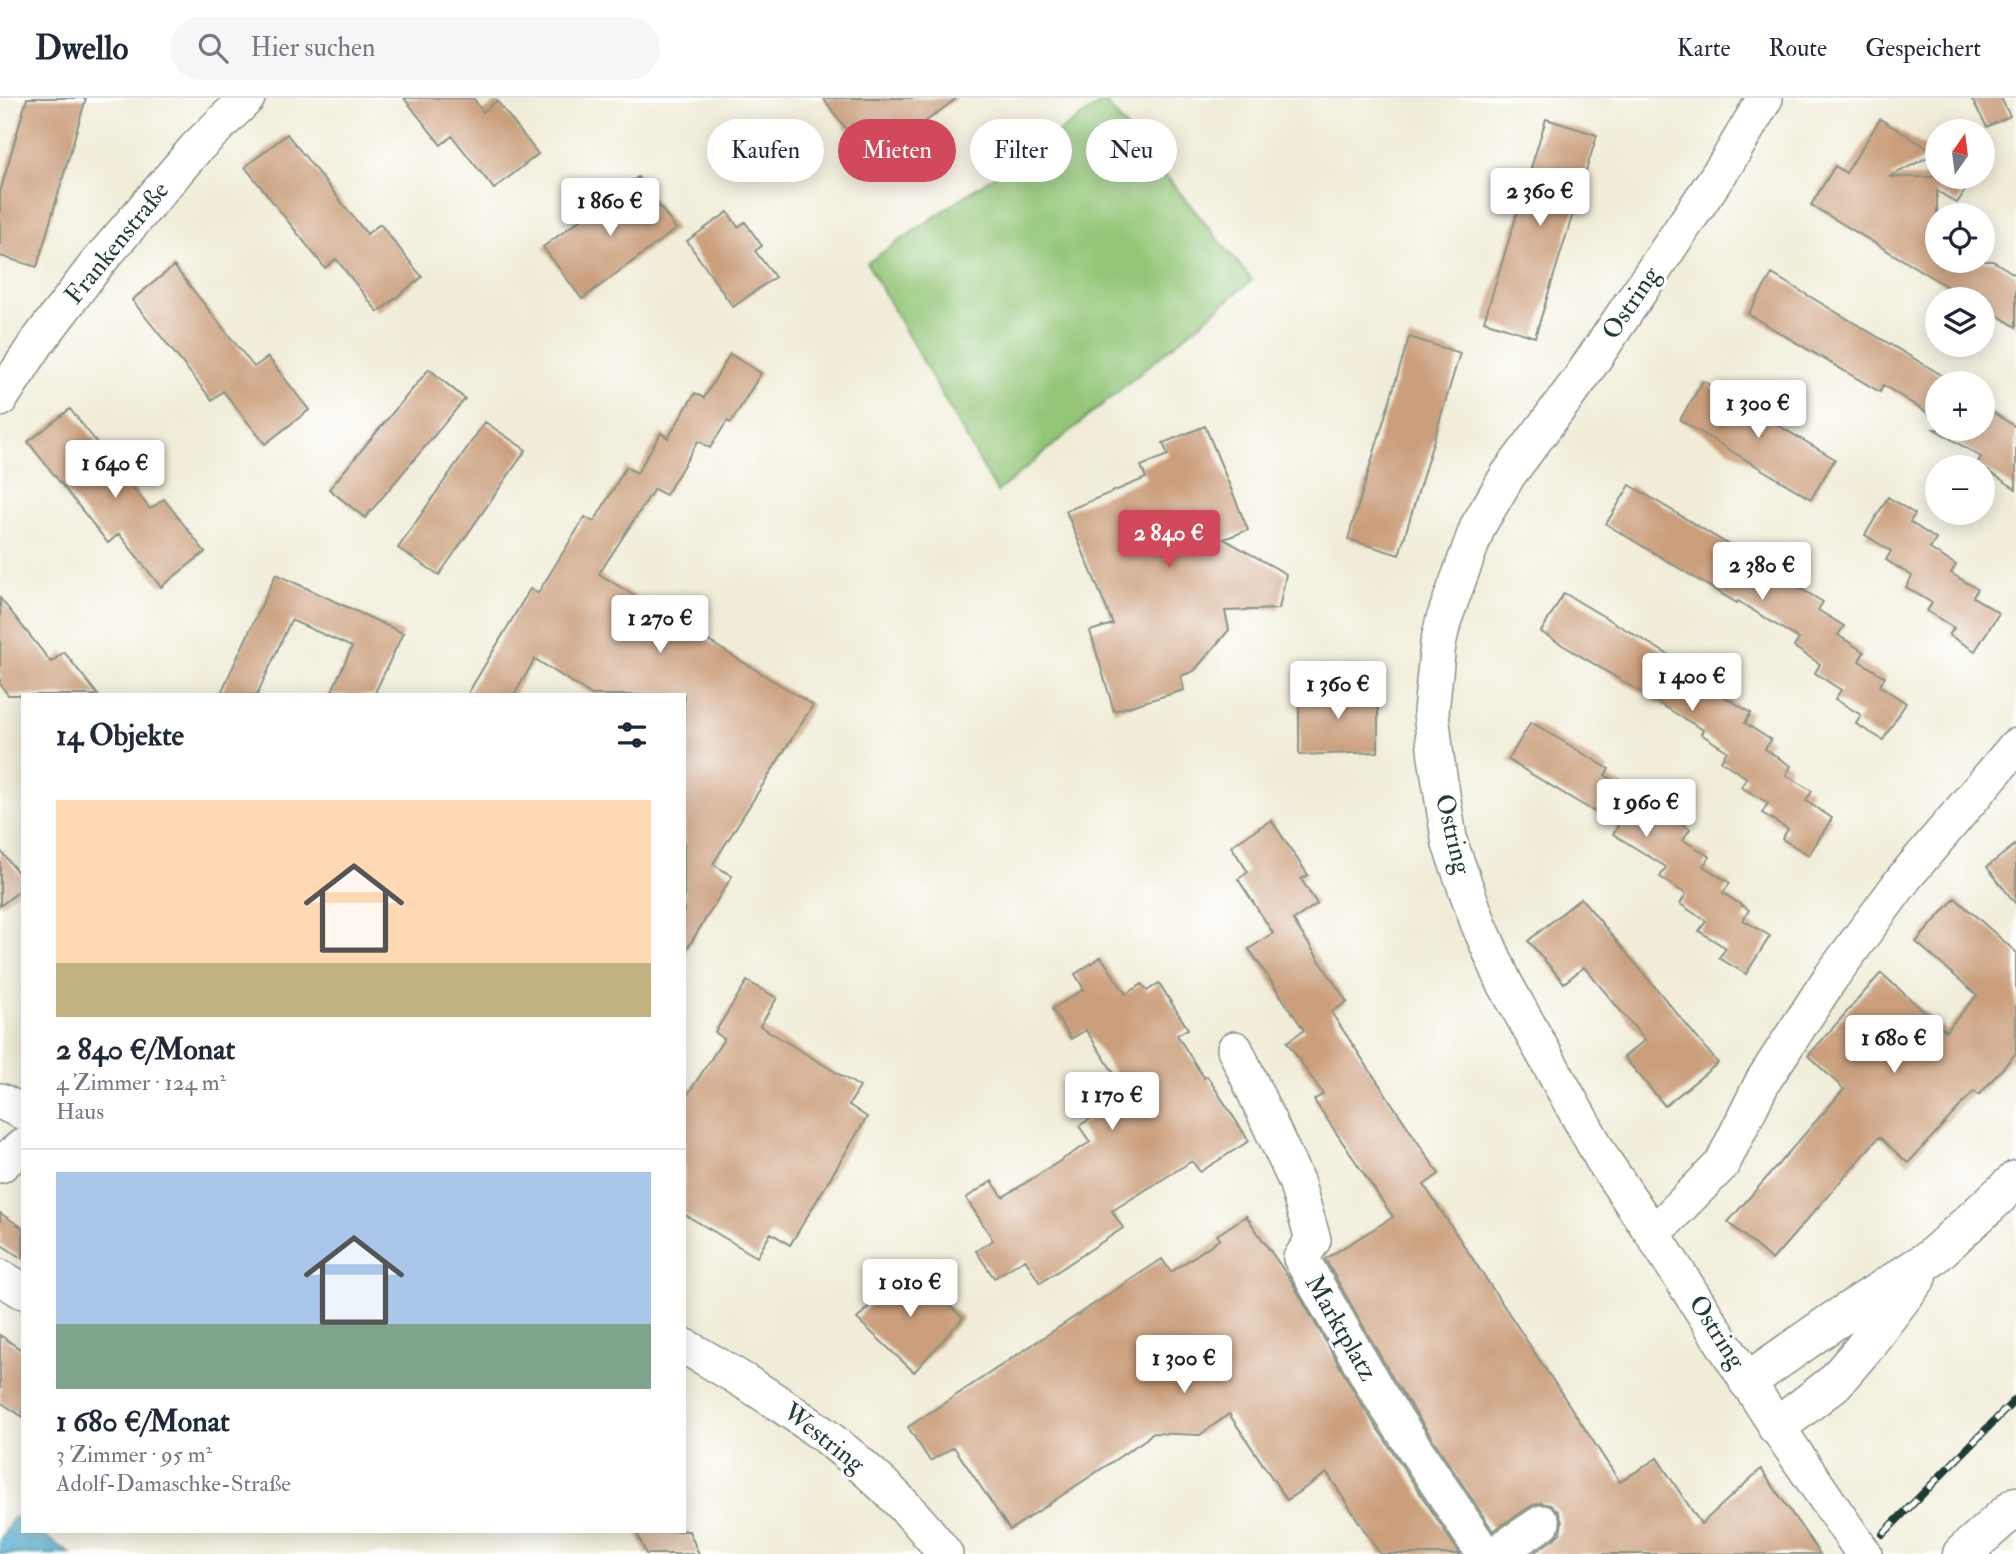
<!DOCTYPE html>
<html lang="de">
<head>
<meta charset="utf-8">
<style>
  :root { --surface:#fff; --page:#f6f6f7; --text:#1f2937; --muted:#747a83; --line:#e0e1e3; --accent:#d1495b }
  body { margin:0; font-family:"IM FELL Double Pica",serif; background:var(--page); color:var(--text); height:100vh; display:flex; flex-direction:column; font-size:26px; white-space:nowrap }
  * { box-sizing:border-box; margin:0 }
  p { font-size:23px; color:var(--muted) }
  .icon { flex:none; width:38px; height:38px; fill:none; stroke:currentColor; stroke-width:2; stroke-linecap:round; stroke-linejoin:round }
  .map { position:relative; flex:1; overflow:hidden }
  .side { position:absolute; left:21px; top:595px; width:665px; height:840px; display:flex; flex-direction:column; background:var(--surface); border-radius:0px; box-shadow:0 4px 18px #0003 }
  .side>* { flex:none }
  .top-card { position:absolute; left:707px; top:21px; width:665px; height:63px; display:flex; gap:14px }
  .needle { width:46px; rotate:14deg }
  .controls { position:absolute; left:1925px; top:21px; display:grid; gap:14px }
  .controls a { display:grid; place-items:center; width:70px; height:70px; border-radius:50%; background:var(--surface); box-shadow:0 4px 18px #0003; font-size:35px }
  .price { position:absolute; translate:-50% -60px; padding:0 16px; border-radius:7px; background:#fff; color:#222; font-size:23px; line-height:46px; filter:drop-shadow(0 2px 4px #0008) }
  .price::after { content:''; position:absolute; left:50%; top:42px; width:21px; height:16px; margin-left:-10px; background:inherit; clip-path:polygon(0 0,100% 0,50% 100%) }
  .price.active { background:var(--accent); color:#fff }
  ul { padding:0; list-style:none }
  li { display:grid; align-content:center; gap:14px; height:371px; padding:0 35px }
  li+li { border-top:2px solid var(--line) }
  li span { display:grid; place-items:center; height:217px; border-radius:0px; color:#555 }
  li>.icon { margin-inline-start:auto }
  span .icon { width:126px; height:126px; fill:#fffc; stroke-width:1 }
  li b { font-size:30px }
  h2 { display:flex; justify-content:space-between; align-items:center; height:84px; padding:0 35px; font-size:30px }
  .tag { padding:0 24px; border-radius:32px; background:var(--surface); box-shadow:0 4px 18px #0003; font-size:24px; line-height:63px }
  .tag.active { background:var(--accent); color:#fff }
  header { display:flex; align-items:center; gap:42px; box-sizing:border-box; height:98px; padding:0 35px; background:var(--surface); border-bottom:2px solid var(--line) }
  header strong { font-size:33px }
  nav { display:flex; gap:38px; margin-inline-start:auto; font-size:24px }
  .search { width:490px; height:63px; background:var(--page); display:flex; align-items:center; gap:18px; box-sizing:border-box; padding:0 24px; border-radius:38px; color:var(--muted); font-size:26px }
  .map>svg:first-child { display:block }
  .green { fill:#93c677; stroke:#598256; stroke-width:2 }
  .water { fill:#4eadcd; stroke:#367580; stroke-width:2 }
  .building { fill:#cb9f7c }
  .lines { fill:none; stroke-linecap:round; stroke-linejoin:round }
  .minor-casing { stroke:#889486; stroke-width:38 }
  .major-casing { stroke:#889486; stroke-width:41 }
  .minor { stroke:#fff; stroke-width:35 }
  .major { stroke:#fff; stroke-width:38 }
  .rail-casing { stroke:#1f3d34; stroke-width:8 }
  .rail { stroke:#fff; stroke-width:5; stroke-dasharray:16; stroke-linecap:butt }
  .labels { text-anchor:middle; dominant-baseline:central; stroke-width:6; stroke-linejoin:round; paint-order:stroke }
  .street-label { font-size:26px; fill:#1f3d34; stroke:#fff }
</style>
</head>
<body>
<header>
<strong>Dwello</strong>
<div class="search"><svg class="icon" aria-label="search" viewBox="0 0 24 24"><circle cx="10" cy="10" r="6"/><path d="M15 15l6 6"/></svg>Hier suchen</div>
<nav><a>Karte</a><a>Route</a><a>Gespeichert</a></nav>
</header>
<div class="map">
<svg width="2016" height="1456" viewBox="0 0 2016 1456">
  <rect width="100%" height="100%" fill="#fff"/>
  <filter id="ink" filterUnits="userSpaceOnUse"><feTurbulence type="fractalNoise" baseFrequency=".0143" numOctaves="2"/><feDisplacementMap in="SourceGraphic" scale="14" xChannelSelector="R" yChannelSelector="G"/><feConvolveMatrix kernelMatrix="1 2 1 2 8 2 1 2 1" color-interpolation-filters="sRGB"/></filter>
  <filter id="wash" filterUnits="userSpaceOnUse"><feTurbulence type="fractalNoise" baseFrequency=".00686" numOctaves="4" result="noise"/><feDisplacementMap in="SourceGraphic" scale="28" xChannelSelector="R" yChannelSelector="G"/><feGaussianBlur stdDeviation="1.57" result="paint"/><feColorMatrix in="noise" values="0 0 0 0 0 0 0 0 0 0 0 0 0 0 0 0 0 1.4 0 .05"/><feComposite in="paint" operator="in"/></filter>
  <g filter="url(#wash)">
    <rect width="100%" height="100%" fill="#f0ecd7"/>
    <path class="green" d="M 1104,3 L 1252,182 L 997,394 L 867,165 Z"/>
    <path class="water" d="M 14,1419 L 23,1425 L 23,1433 L 36,1433 L 71,1456 L 0,1456 L 0,1442 Z"/>
    <g id="blocks">
      <path class="building" d="M 27,0 L 86,0 L 37,169 L 0,158 L 0,94 Z
        M 404,0 L 473,0 L 483,14 L 497,3 L 538,56 L 494,91 L 452,38 L 441,47 Z
        M 823,0 L 957,0 L 909,36 L 919,50 L 881,78 Z
        M 1971,0 L 2001,0 L 2010,18 L 1987,29 Z
        M 1546,21 L 1597,37 L 1535,239 L 1484,223 Z
        M 1880,21 L 1936,55 L 1889,79 L 1974,79 L 1957,105 L 1937,93 L 1937,163 L 1993,163 L 2016,177 L 2016,229 L 1983,208 L 1983,201 L 1968,201 L 1811,107 L 1835,68 L 1846,75 Z
        M 287,36 L 367,136 L 380,126 L 422,179 L 378,214 L 336,161 L 325,170 L 245,69 Z
        M 638,79 L 676,131 L 582,201 L 543,149 Z
        M 728,114 L 738,129 L 745,124 L 762,148 L 755,153 L 775,179 L 733,209 L 687,143 Z
        M 174,168 L 254,269 L 268,259 L 309,312 L 265,346 L 223,293 L 212,302 L 132,202 Z
        M 1772,176 L 1955,285 L 1937,285 L 1937,321 L 1883,287 L 1880,294 L 1748,216 Z
        M 1409,239 L 1460,255 L 1399,457 L 1348,441 Z
        M 730,256 L 761,275 L 731,325 L 727,323 L 710,350 L 698,343 L 666,397 L 654,391 L 599,476 L 813,607 L 713,766 L 732,778 L 684,856 L 684,597 L 592,597 L 535,561 L 514,597 L 467,597 L 530,491 L 538,495 L 585,419 L 594,424 L 626,369 L 637,375 L 661,335 L 668,340 L 695,295 L 704,300 Z
        M 429,271 L 465,301 L 365,420 L 329,391 Z
        M 1703,283 L 1835,361 L 1811,401 L 1680,322 Z
        M 1983,308 L 2016,329 L 2016,391 L 1977,366 L 1981,359 L 1934,331 L 1983,331 Z
        M 70,311 L 150,411 L 164,401 L 205,454 L 161,489 L 119,436 L 108,445 L 28,344 Z
        M 485,324 L 526,352 L 439,477 L 398,450 Z
        M 1205,328 L 1248,432 L 1224,441 L 1286,476 L 1279,511 L 1225,513 L 1229,532 L 1194,573 L 1181,578 L 1184,592 L 1114,613 L 1090,533 L 1113,526 L 1066,413 L 1146,380 L 1141,368 L 1168,357 L 1163,345 Z
        M 1630,387 L 1823,504 L 1818,512 L 1844,528 L 1838,537 L 1864,554 L 1859,563 L 1885,579 L 1880,588 L 1906,605 L 1883,642 L 1856,626 L 1861,617 L 1835,601 L 1841,592 L 1815,575 L 1820,566 L 1794,549 L 1799,541 L 1738,503 L 1737,505 L 1606,426 Z
        M 1888,399 L 1915,416 L 1910,424 L 1936,441 L 1930,451 L 1956,467 L 1951,475 L 1977,491 L 1973,499 L 1999,515 L 1975,553 L 1949,537 L 1954,530 L 1927,513 L 1932,505 L 1906,489 L 1912,478 L 1886,462 L 1891,453 L 1865,437 Z
        M 276,476 L 403,535 L 374,597 L 330,597 L 352,549 L 291,522 L 257,597 L 220,597 Z
        M 1564,495 L 1696,573 L 1692,579 L 1751,615 L 1745,625 L 1771,642 L 1765,651 L 1791,668 L 1786,677 L 1812,693 L 1806,703 L 1832,720 L 1809,757 L 1782,741 L 1788,731 L 1762,715 L 1768,705 L 1741,689 L 1747,680 L 1721,663 L 1727,653 L 1701,636 L 1703,632 L 1541,534 Z
        M 0,500 L 51,564 L 64,554 L 98,597 L 8,597 L 0,586 Z
        M 1299,591 L 1378,591 L 1378,654 L 1299,657 Z
        M 1531,624 L 1609,671 L 1605,677 L 1690,731 L 1683,742 L 1710,759 L 1703,768 L 1730,785 L 1723,795 L 1749,812 L 1743,822 L 1770,838 L 1746,876 L 1719,860 L 1726,850 L 1699,833 L 1706,823 L 1680,806 L 1686,796 L 1660,779 L 1666,769 L 1613,736 L 1618,728 L 1508,662 Z
        M 1271,722 L 1308,777 L 1301,781 L 1317,806 L 1293,822 L 1347,904 L 1331,914 L 1439,1076 L 1424,1087 L 1620,1384 L 1657,1360 L 1701,1426 L 1761,1371 L 1820,1456 L 1532,1456 L 1554,1441 L 1560,1435 L 1562,1424 L 1558,1413 L 1550,1407 L 1541,1405 L 1531,1408 L 1493,1433 L 1394,1282 L 1325,1161 L 1393,1119 L 1314,1002 L 1323,996 L 1287,944 L 1304,932 L 1249,851 L 1273,835 L 1238,781 L 1248,774 L 1231,748 Z
        M 2016,746 L 2016,806 L 1987,769 Z
        M 0,752 L 23,781 L 23,790 L 0,808 Z
        M 1581,800 L 1718,965 L 1665,1008 L 1624,959 L 1645,942 L 1584,869 L 1564,885 L 1528,843 Z
        M 1955,800 L 2016,854 L 2016,955 L 1979,997 L 1974,993 L 1908,1065 L 1879,1039 L 1772,1162 L 1728,1124 L 1844,991 L 1808,958 L 1881,875 L 1946,933 L 1977,897 L 1916,844 Z
        M 1101,859 L 1126,896 L 1142,886 L 1147,893 L 1159,885 L 1188,931 L 1177,937 L 1204,980 L 1207,978 L 1249,1043 L 1200,1074 L 1192,1063 L 1112,1113 L 1123,1130 L 1040,1185 L 1025,1161 L 994,1180 L 976,1153 L 993,1142 L 966,1100 L 992,1083 L 1003,1099 L 1090,1044 L 1079,1028 L 1128,997 L 1086,932 L 1071,941 L 1052,911 L 1084,891 L 1075,876 Z
        M 747,883 L 777,900 L 760,928 L 860,989 L 849,1007 L 867,1019 L 790,1147 L 771,1135 L 757,1159 L 684,1116 L 684,1002 L 724,941 L 715,934 Z
        M 0,1115 L 23,1130 L 23,1161 L 0,1146 Z
        M 1246,1118 L 1292,1184 L 1360,1304 L 1460,1456 L 1380,1456 L 1327,1375 L 1287,1402 L 1229,1316 L 1200,1337 L 1152,1335 L 1146,1341 L 1010,1432 L 954,1349 L 930,1363 L 908,1329 L 1162,1161 L 1171,1174 L 1220,1141 L 1217,1137 Z
        M 906,1168 L 963,1220 L 914,1274 L 857,1221 Z
        M 0,1237 L 23,1253 L 23,1319 L 0,1304 Z
        M 636,1433 L 689,1433 L 699,1456 L 646,1456 Z"/>
    </g>
  </g>
  <g filter="url(#ink)">
    <use href="#blocks" fill-opacity="0" stroke="#889486" stroke-width="2"/>
    <g class="lines">
      <g class="minor-casing">
        <path id="minor" d="M 1765,0 L 1727,64 L 1578,284 L 1508,377 L 1478,428 L 1444,521 L 1438,546 L 1431,614 L 1436,659 L 1450,746 L 1479,827 L 1504,884 L 1603,1062 L 1653,1136 L 1777,1329 L 1864,1456
          M 0,301 L 36,246 L 96,167 L 196,50 L 247,0
          M 1235,951 L 1296,1083 L 1313,1142 L 1301,1160 L 1377,1293 L 1484,1456
          M 0,1003 L 23,1014
          M 0,1067 L 23,1048
          M 1653,1136 L 1722,1066 L 1763,983 L 1831,879 L 1905,779 L 2016,648
          M 0,1179 L 23,1193
          M 684,1248 C 782,1303 877,1365 945,1456
          M 1495,1456 L 1542,1425"/>
      </g>
      <g class="major-casing">
        <path id="major" d="M 1748,1283 L 1832,1224 L 1931,1160 L 2016,1082
          M 1777,1329 L 1834,1285 L 1863,1251 L 1918,1178
          M 1962,1456 L 2016,1408"/>
      </g>
      <use href="#minor" class="minor"/>
      <use href="#major" class="major"/>
      <g class="rail-casing">
        <path id="rail" d="M 1883,1436 L 2016,1301"/>
      </g>
      <use href="#rail" class="rail"/>
    </g>
  </g>
  <g class="labels">
    <g class="street-label">
      <text transform="translate(117 145) rotate(-51)">Frankenstraße</text>
      <text transform="translate(1631 205) rotate(-56)">Ostring</text>
      <text transform="translate(1453 736) rotate(76)">Ostring</text>
      <text transform="translate(1341 1230) rotate(60)">Marktplatz</text>
      <text transform="translate(1717 1234) rotate(57)">Ostring</text>
      <text transform="translate(824 1340) rotate(38)">Westring</text>
    </g>
  </g>
</svg>
<div class="controls">
<a><svg class="needle" viewBox="-14 -14 28 28"><path d="M0-13l5 13h-10z" fill="#e53935"/><path d="M0 13l5-13h-10z" fill="#747a83"/></svg></a>
<a><svg class="icon" aria-label="locate" viewBox="0 0 24 24"><circle cx="12" cy="12" r="6"/><path d="M12 2v4M12 18v4M2 12h4M18 12h4"/></svg></a>
<a><svg class="icon" aria-label="layers" viewBox="0 0 24 24"><path d="M12 4l9 5-9 5-9-5zM3 14l9 5 9-5"/></svg></a>
<a>+</a>
<a>−</a>
</div>
<b class="price" style="left:1540px;top:130px">2 360 €</b>
<b class="price" style="left:610px;top:140px">1 860 €</b>
<b class="price" style="left:1758px;top:342px">1 300 €</b>
<b class="price" style="left:115px;top:402px">1 640 €</b>
<b class="price active" style="left:1169px;top:472px">2 840 €</b>
<b class="price" style="left:1762px;top:504px">2 380 €</b>
<b class="price" style="left:660px;top:557px">1 270 €</b>
<b class="price" style="left:1692px;top:615px">1 400 €</b>
<b class="price" style="left:1338px;top:623px">1 360 €</b>
<b class="price" style="left:1646px;top:741px">1 960 €</b>
<b class="price" style="left:1894px;top:977px">1 680 €</b>
<b class="price" style="left:1112px;top:1034px">1 170 €</b>
<b class="price" style="left:910px;top:1221px">1 010 €</b>
<b class="price" style="left:1184px;top:1297px">1 300 €</b>
<div class="top-card">
<a class="tag">Kaufen</a>
<a class="tag active">Mieten</a>
<a class="tag">Filter</a>
<a class="tag">Neu</a>
</div>
<section class="side">
<h2>14 Objekte<svg class="icon" aria-label="filters" viewBox="0 0 24 24"><path d="M4 7h16M4 17h16"/><circle cx="9" cy="7" r="2"/><circle cx="15" cy="17" r="2"/></svg></h2>
<ul>
<li><span style="background:linear-gradient(#ffd9b3 75%,#c2b280 0)"><svg class="icon" aria-label="home" viewBox="0 0 24 24"><path d="M3 11l9-7 9 7M6 9v11h12V9"/></svg></span><div><b>2 840 €/Monat</b><p>4 Zimmer · 124 m²</p><p>Haus</p></div></li>
<li><span style="background:linear-gradient(#a9c7e8 70%,#7fa58c 0)"><svg class="icon" aria-label="home" viewBox="0 0 24 24"><path d="M3 11l9-7 9 7M6 9v11h12V9"/></svg></span><div><b>1 680 €/Monat</b><p>3 Zimmer · 95 m²</p><p>Adolf-Damaschke-Straße</p></div></li>
</ul>
</section>
</div>
</body>
</html>
